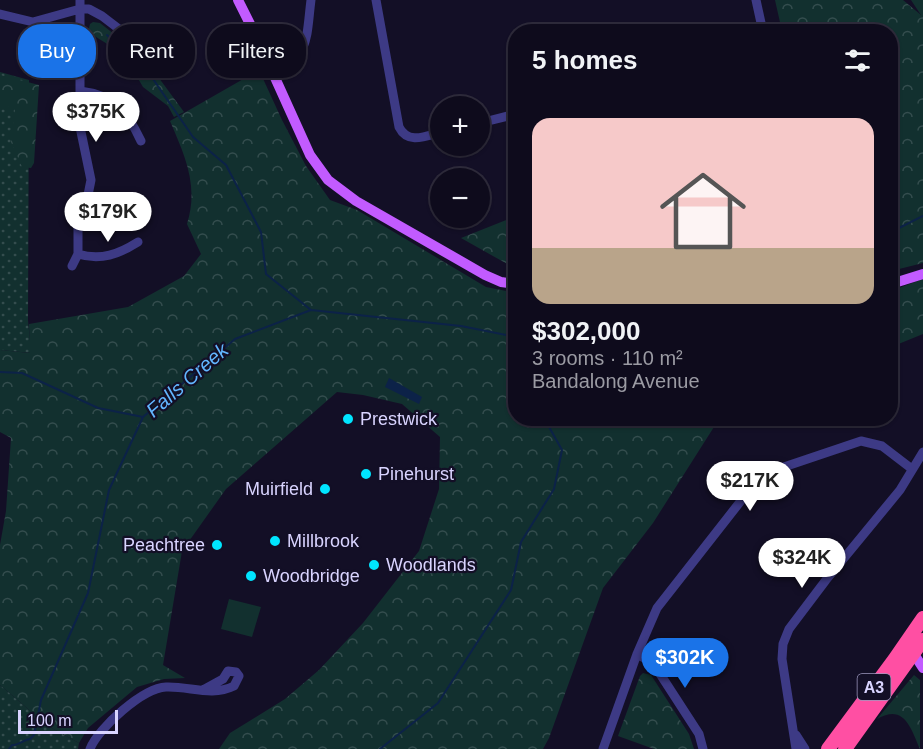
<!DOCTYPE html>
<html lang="en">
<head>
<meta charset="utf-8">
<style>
  :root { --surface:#0e0b1c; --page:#1c1929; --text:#f1f3f6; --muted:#9b9ba3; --line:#2e2b3b; --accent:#1a73e8 }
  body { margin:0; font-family:Arial,sans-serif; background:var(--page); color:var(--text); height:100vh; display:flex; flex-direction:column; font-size:22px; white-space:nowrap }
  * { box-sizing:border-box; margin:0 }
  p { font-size:20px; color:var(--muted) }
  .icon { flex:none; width:33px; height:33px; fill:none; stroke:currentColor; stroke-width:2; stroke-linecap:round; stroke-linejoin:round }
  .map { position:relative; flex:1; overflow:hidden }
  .drawer { position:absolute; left:508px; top:24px; width:390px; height:402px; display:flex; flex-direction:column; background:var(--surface); border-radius:24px; box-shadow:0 2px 4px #0004,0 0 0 2px var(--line) }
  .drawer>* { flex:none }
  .banner { position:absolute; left:18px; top:24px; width:400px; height:54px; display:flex; gap:12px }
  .controls { position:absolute; left:430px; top:96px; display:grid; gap:12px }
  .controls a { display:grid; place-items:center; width:60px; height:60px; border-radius:50%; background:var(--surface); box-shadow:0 2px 4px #0004,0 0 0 2px var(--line); font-size:30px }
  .scale { position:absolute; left:18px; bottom:15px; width:100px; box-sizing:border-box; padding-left:6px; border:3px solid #d9d4ff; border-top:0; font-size:16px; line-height:21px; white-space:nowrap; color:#d9d4ff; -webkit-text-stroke:4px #130f26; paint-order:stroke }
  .price { position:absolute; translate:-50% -51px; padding:0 14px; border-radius:21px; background:#fff; color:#222; font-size:20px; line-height:39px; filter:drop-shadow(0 2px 3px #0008) }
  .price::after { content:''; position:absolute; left:50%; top:36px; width:18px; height:14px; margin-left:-9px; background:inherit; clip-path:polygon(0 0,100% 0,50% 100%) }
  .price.active { background:var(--accent); color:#fff }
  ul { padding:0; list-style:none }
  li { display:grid; align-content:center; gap:12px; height:318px; padding:0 24px }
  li+li { border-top:2px solid var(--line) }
  li span { display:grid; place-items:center; height:186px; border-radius:18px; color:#555 }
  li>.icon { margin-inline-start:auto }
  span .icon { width:108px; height:108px; fill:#fffc; stroke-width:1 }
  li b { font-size:26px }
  h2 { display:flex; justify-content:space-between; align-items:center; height:72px; padding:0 24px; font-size:26px }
  .chip { padding:0 21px; border-radius:24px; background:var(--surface); box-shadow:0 2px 4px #0004,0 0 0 2px var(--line); font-size:21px; line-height:54px }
  .chip.active { background:var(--accent); color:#fff }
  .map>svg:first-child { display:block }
  .grass { fill:url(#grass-dots) }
  .forest { fill:url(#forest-crowns) }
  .garden { fill:#12302f }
  .water { fill:#0c2248 }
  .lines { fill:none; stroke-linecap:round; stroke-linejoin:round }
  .stream { stroke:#0c2248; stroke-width:2 }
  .minor { stroke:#3d3a85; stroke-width:9 }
  .major { stroke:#c25bff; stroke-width:10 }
  .highway { stroke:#ff4fa3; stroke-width:14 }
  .poi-dot { fill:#00e5ff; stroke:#130f26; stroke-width:2 }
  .labels { text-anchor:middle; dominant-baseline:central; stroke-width:4.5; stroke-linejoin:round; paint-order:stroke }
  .shield { fill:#130f26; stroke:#9e99be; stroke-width:1.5 }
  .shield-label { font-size:16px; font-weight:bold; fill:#d9d4ff }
  .poi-label { font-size:18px; fill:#d9d4ff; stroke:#130f26; text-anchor:start }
  .water-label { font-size:20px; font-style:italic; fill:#62b6ff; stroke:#130f26 }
</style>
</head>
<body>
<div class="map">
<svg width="923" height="749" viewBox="0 0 923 749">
  <defs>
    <pattern id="grass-dots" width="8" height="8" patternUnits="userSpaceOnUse" patternTransform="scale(1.5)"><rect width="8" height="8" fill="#12302f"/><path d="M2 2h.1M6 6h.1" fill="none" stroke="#344d4e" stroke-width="1.8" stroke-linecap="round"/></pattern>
    <pattern id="forest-crowns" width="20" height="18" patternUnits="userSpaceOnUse" patternTransform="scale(1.5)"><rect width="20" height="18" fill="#12302f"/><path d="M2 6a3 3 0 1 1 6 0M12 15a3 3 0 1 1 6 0" fill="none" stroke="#344d4e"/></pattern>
  </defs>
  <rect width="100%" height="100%" fill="#130f26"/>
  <path class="grass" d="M 0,72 L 29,80 L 28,320 L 31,353 L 0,350 Z
    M 0,685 L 48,726 L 79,743 L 78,749 L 0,749 Z"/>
  <path class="forest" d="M 775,0 L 903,0 L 921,15 L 911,0 L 923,0 L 923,263 L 891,271 L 891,32 L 782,31 Z
    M 93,22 L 100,23 L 138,53 L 143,63 L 156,74 L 184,112 L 174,117 L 168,106 L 143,87 L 133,70 L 117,50 L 88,32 L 90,24 Z
    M 259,70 L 282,120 L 306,166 L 330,200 L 357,210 L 486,287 L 516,293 L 516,418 L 719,419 L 653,523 L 603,588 L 549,738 L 543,749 L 219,749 L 230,733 L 285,699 L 319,670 L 363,623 L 419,551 L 439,489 L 440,437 L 402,404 L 363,395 L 337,392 L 226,489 L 182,551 L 163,665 L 185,678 L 164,679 L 137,687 L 88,728 L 79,743 L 48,726 L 0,685 L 0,545 L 6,511 L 11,438 L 0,432 L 0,350 L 30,353 L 29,324 L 128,307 L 184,276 L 201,254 L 187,224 C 199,186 185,156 170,121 Z
    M 0,75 L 39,85 L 34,163 L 31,168 L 22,167 L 11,142 L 15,109 L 0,104 Z
    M 516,216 L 516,269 L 461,238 Z
    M 923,279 L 923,334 L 891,347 L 891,291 Z
    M 643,673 L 651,675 L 689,734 L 694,749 L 654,749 L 618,736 L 640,676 Z
    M 914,675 L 920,680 L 920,749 C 911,728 904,703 877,719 Z"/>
  <path class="garden" d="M 229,599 L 261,607 L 252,637 L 221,629 Z"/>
  <path class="water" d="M 389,378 L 422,397 L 419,404 L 385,387 Z"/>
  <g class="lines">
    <path class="stream" d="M 107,35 L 153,79 L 193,137 L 226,165 L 261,232 L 266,274 L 311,310
      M 891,232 L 923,216
      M 0,372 L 22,373 L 98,408 L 143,417
      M 9,749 L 12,745 C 19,745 23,740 30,739 L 34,735 L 41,700 L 88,593 L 109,490 L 143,417 L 235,339 L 311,310 L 461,326 L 516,337
      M 380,749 L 438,703 L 511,590 L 521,542 L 554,489 L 562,450 L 544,418"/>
    <path class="minor" d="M 376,0 L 399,127 C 408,145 426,136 441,132
      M 756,0 L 763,32
      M 0,14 L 33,22 L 80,9 L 89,9 L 102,16 L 153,55
      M 275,78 C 310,52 306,40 311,0
      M 80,91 C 114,95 127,111 141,141
      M 480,123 L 516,114
      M 78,254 C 101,261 119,254 138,242
      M 72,266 L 78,254 L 78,228 L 87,200 L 91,180 L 80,127 L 80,0
      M 637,654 L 653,663 L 699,734 L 703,749
      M 796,735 L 805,749
      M 90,749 C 98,728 143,688 166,687 C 190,686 211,697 234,686 L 239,676 L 236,672 L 228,671 L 223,679 L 203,690
      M 603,749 L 637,654 L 657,608 L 758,479 L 766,473 L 861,441 L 882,446 L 912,469
      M 796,749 L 782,659 L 783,644 L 789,629 L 826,580 L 900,490 L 923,452"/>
    <path class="major" d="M 238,0 L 258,40 L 310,155 L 328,180 L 356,201 L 485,275 L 501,282 L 516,284
      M 891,284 L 923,274
      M 910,648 L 923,668"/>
    <path class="highway" d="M 828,749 L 894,660 L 923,618
      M 845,749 L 923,640"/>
  </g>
  <g class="poi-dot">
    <circle cx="348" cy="419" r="6"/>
    <circle cx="366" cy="474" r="6"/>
    <circle cx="325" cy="489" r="6"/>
    <circle cx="275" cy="541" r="6"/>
    <circle cx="217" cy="545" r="6"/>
    <circle cx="374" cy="565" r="6"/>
    <circle cx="251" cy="576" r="6"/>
  </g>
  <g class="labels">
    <rect class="shield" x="857.5" y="674" width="33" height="26" rx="4.5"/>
    <g class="shield-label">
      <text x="874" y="687">A3</text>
    </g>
    <g class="poi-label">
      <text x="360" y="419">Prestwick</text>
      <text x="378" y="474">Pinehurst</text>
      <text x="313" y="489" text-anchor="end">Muirfield</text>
      <text x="287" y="541">Millbrook</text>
      <text x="205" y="545" text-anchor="end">Peachtree</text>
      <text x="386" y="565">Woodlands</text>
      <text x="263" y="576">Woodbridge</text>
    </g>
    <g class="water-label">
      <text transform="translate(187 380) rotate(-41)">Falls Creek</text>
    </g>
  </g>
</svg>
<div class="controls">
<a>+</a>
<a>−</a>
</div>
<div class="scale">100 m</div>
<b class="price" style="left:96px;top:143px">$375K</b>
<b class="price" style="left:108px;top:243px">$179K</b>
<b class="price" style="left:750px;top:512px">$217K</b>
<b class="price" style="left:802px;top:589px">$324K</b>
<b class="price active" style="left:685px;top:689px">$302K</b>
<div class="banner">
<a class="chip active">Buy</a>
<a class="chip">Rent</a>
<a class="chip">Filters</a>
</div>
<section class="drawer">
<h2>5 homes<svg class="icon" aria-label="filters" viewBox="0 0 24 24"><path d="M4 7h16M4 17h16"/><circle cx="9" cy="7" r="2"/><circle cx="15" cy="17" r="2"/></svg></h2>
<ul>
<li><span style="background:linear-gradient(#f6c9c9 70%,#b9a48a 0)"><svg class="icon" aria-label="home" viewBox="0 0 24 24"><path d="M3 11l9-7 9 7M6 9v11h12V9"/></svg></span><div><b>$302,000</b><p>3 rooms · 110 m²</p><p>Bandalong Avenue</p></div></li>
</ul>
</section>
</div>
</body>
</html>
